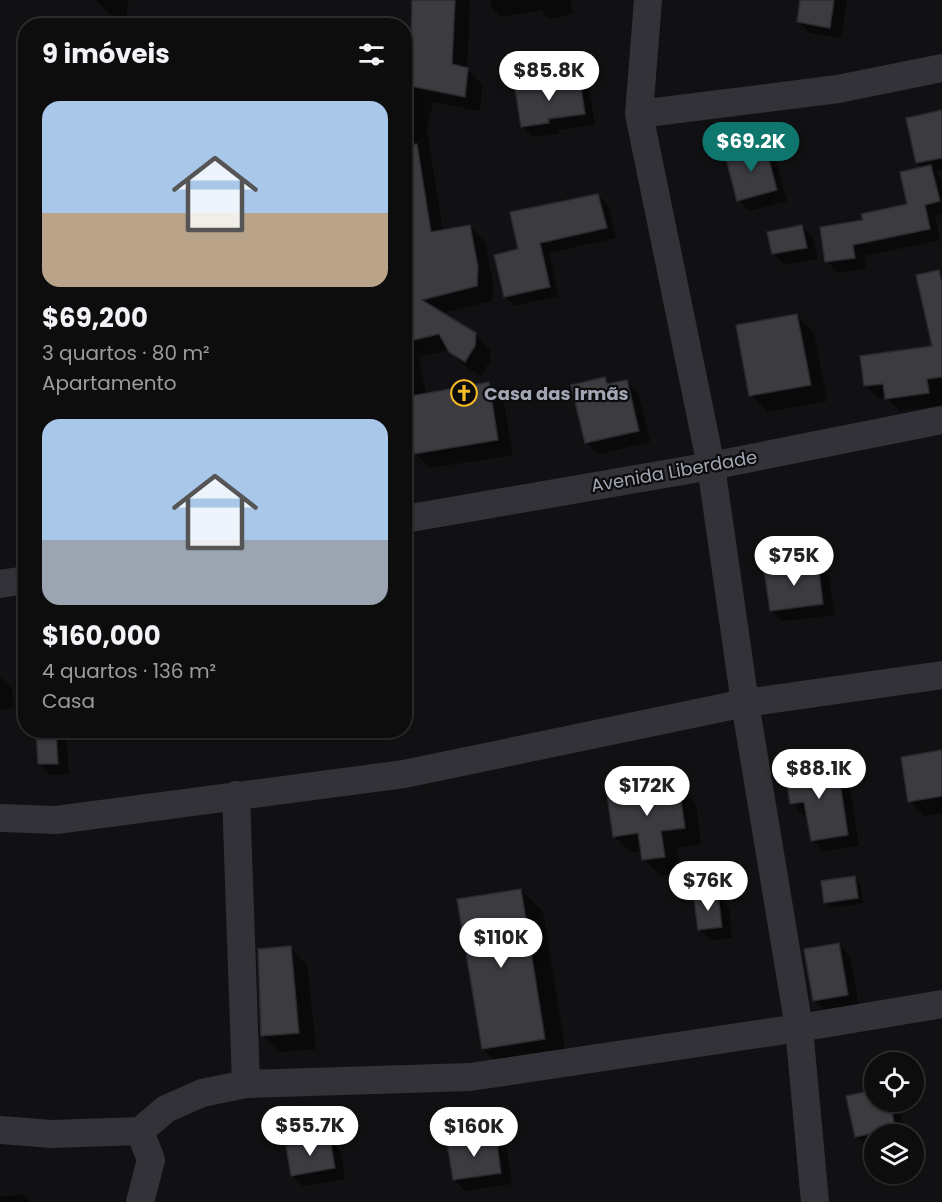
<!DOCTYPE html>
<html lang="pt">
<head>
<meta charset="utf-8">
<style>
  :root { --surface:#0d0d0e; --page:#161617; --text:#f1f3f6; --muted:#9a9c9e; --line:#2d2d2e; --accent:#0f766e }
  body { margin:0; font-family:Poppins,sans-serif; background:var(--page); color:var(--text); height:100vh; display:flex; flex-direction:column; font-size:22px; white-space:nowrap }
  * { box-sizing:border-box; margin:0 }
  p { font-size:20px; color:var(--muted) }
  .icon { flex:none; width:33px; height:33px; fill:none; stroke:currentColor; stroke-width:2; stroke-linecap:round; stroke-linejoin:round }
  .map { position:relative; flex:1; overflow:hidden }
  .sheet { position:absolute; left:18px; top:18px; width:394px; height:720px; display:flex; flex-direction:column; background:var(--surface); border-radius:24px; box-shadow:0 2px 4px #0004,0 0 0 2px var(--line) }
  .sheet>* { flex:none }
  .fabs { position:absolute; left:864px; top:1052px; display:grid; gap:12px }
  .fabs a { display:grid; place-items:center; width:60px; height:60px; border-radius:50%; background:var(--surface); box-shadow:0 2px 4px #0004,0 0 0 2px var(--line); font-size:30px }
  .price { position:absolute; translate:-50% -51px; padding:0 14px; border-radius:21px; background:#fff; color:#222; font-size:20px; line-height:39px; filter:drop-shadow(0 2px 3px #0008) }
  .price::after { content:''; position:absolute; left:50%; top:36px; width:18px; height:14px; margin-left:-9px; background:inherit; clip-path:polygon(0 0,100% 0,50% 100%) }
  .price.selected { background:var(--accent); color:#fff }
  ul { padding:0; list-style:none }
  li { display:grid; align-content:center; gap:12px; height:318px; padding:0 24px }
  li span { display:grid; place-items:center; height:186px; border-radius:18px; color:#555 }
  li>.icon { margin-inline-start:auto }
  span .icon { width:108px; height:108px; fill:#fffc; stroke-width:1 }
  li b { font-size:26px }
  h2 { display:flex; justify-content:space-between; align-items:center; height:72px; padding:0 24px; font-size:26px }
  .map>svg:first-child { display:block }
  .shadow { fill:#0007 }
  .building { fill:#3b3b40; stroke:#2b2b2f; stroke-width:1.5 }
  .lines { fill:none; stroke-linecap:round; stroke-linejoin:round }
  .minor { stroke:#323238; stroke-width:28 }
  .labels { text-anchor:middle; dominant-baseline:central; stroke-width:4.5; stroke-linejoin:round; paint-order:stroke }
  .poi-label { font-size:18px; font-weight:bold; fill:#a2a6b4; stroke:#0c0c0d; text-anchor:start }
  .street-label { font-size:18px; fill:#a2a6b4; stroke:#0c0c0d }
</style>
</head>
<body>
<div class="map">
<svg width="942" height="1202" viewBox="0 0 942 1202">
  <rect width="100%" height="100%" fill="#111113"/>
  <path class="shadow" d="M 96,0 L 129,0 L 126,17 L 110,15 Z
    M 413,0 L 470,0 L 467,69 L 482,84 L 480,111 L 433,102 L 427,130 L 443,232 L 470,227 L 485,242 L 493,283 L 492,301 L 441,313 L 475,334 L 490,350 L 490,361 L 481,376 L 466,367 L 449,350 L 419,357 L 426,394 L 488,383 L 503,398 L 513,455 L 430,468 L 415,453 L 411,425 L 405,419 L 405,36 L 412,36 Z
    M 491,0 L 570,0 L 573,14 L 549,19 L 541,10 L 501,17 L 492,7 Z
    M 802,0 L 847,0 L 841,38 L 810,33 L 798,22 Z
    M 579,81 L 590,93 L 595,125 L 559,130 L 559,134 L 533,137 L 522,126 Z
    M 942,113 L 942,171 L 936,172 L 942,179 L 942,214 L 935,216 L 940,240 L 864,256 L 866,269 L 838,273 L 827,261 L 865,222 L 909,205 L 923,168 L 917,163 L 907,120 Z
    M 764,147 L 775,158 L 787,201 L 750,211 L 738,200 Z
    M 598,195 L 608,205 L 616,238 L 549,253 L 559,296 L 515,306 L 505,296 L 520,251 Z
    M 802,226 L 813,238 L 818,259 L 784,265 L 773,253 Z
    M 938,271 L 942,275 L 942,405 L 900,411 L 886,397 L 878,398 L 865,385 L 934,347 Z
    M 797,316 L 814,333 L 827,401 L 768,412 L 751,395 Z
    M 605,379 L 610,385 L 627,381 L 638,393 L 650,442 L 598,454 L 586,442 Z
    M 817,565 L 829,576 L 834,615 L 782,621 L 771,610 Z
    M 0,677 L 12,689 L 13,708 L 0,709 Z
    M 37,730 L 63,730 L 66,734 L 69,774 L 51,775 L 39,764 Z
    M 942,752 L 942,813 L 925,816 L 910,801 Z
    M 837,765 L 848,776 L 859,846 L 824,851 L 812,840 L 808,814 L 803,815 L 792,803 Z
    M 679,787 L 696,804 L 701,844 L 677,848 L 681,873 L 661,876 L 644,859 L 643,851 L 631,853 L 614,836 Z
    M 854,877 L 860,883 L 863,903 L 831,908 L 825,903 Z
    M 521,890 L 543,912 L 567,1061 L 505,1071 L 483,1049 Z
    M 717,896 L 729,908 L 732,938 L 711,940 L 699,929 Z
    M 839,945 L 850,956 L 859,1006 L 826,1011 L 814,1000 Z
    M 290,948 L 307,965 L 316,1049 L 279,1052 L 262,1035 Z
    M 874,1091 L 874,1101 L 898,1101 L 905,1134 L 874,1134 L 874,1146 L 868,1147 L 856,1136 L 848,1097 Z
    M 495,1138 L 507,1149 L 512,1184 L 465,1191 L 454,1180 Z
    M 330,1141 L 341,1152 L 345,1179 L 303,1186 L 292,1175 Z
    M 23,1195 L 30,1202 L 0,1202 L 0,1196 Z"/>
  <path class="building" d="M 412,0 L 455,0 L 452,64 L 468,68 L 465,97 L 405,85 L 405,48 L 411,49 Z
    M 800,0 L 834,0 L 830,28 L 797,22 Z
    M 580,80 L 585,114 L 548,119 L 549,123 L 521,127 L 515,88 Z
    M 942,110 L 942,158 L 916,163 L 906,118 Z
    M 417,144 L 431,232 L 470,225 L 478,267 L 477,286 L 422,300 L 476,333 L 475,346 L 465,362 L 449,352 L 439,334 L 405,342 L 405,145 Z
    M 765,145 L 777,190 L 737,201 L 725,155 Z
    M 931,165 L 940,201 L 925,205 L 930,229 L 853,245 L 855,258 L 825,262 L 820,227 L 863,220 L 861,214 L 907,204 L 900,172 Z
    M 598,194 L 607,228 L 540,243 L 550,287 L 504,297 L 494,255 L 518,249 L 510,212 Z
    M 802,225 L 807,248 L 772,254 L 767,232 Z
    M 939,270 L 942,284 L 942,377 L 927,379 L 929,393 L 885,399 L 883,384 L 864,386 L 860,356 L 932,346 L 916,275 Z
    M 797,314 L 811,385 L 749,396 L 736,325 Z
    M 605,377 L 607,384 L 627,380 L 639,431 L 585,443 L 571,385 Z
    M 489,382 L 498,440 L 414,454 L 405,397 Z
    M 818,563 L 823,604 L 770,611 L 764,570 Z
    M 36,730 L 56,730 L 58,764 L 38,764 Z
    M 942,750 L 942,796 L 908,802 L 901,757 Z
    M 837,763 L 848,835 L 811,841 L 804,802 L 790,804 L 785,771 Z
    M 679,785 L 685,828 L 661,831 L 665,857 L 642,860 L 638,833 L 613,837 L 607,795 Z
    M 855,876 L 858,898 L 824,903 L 821,881 Z
    M 521,889 L 545,1039 L 482,1049 L 457,899 Z
    M 718,895 L 722,927 L 698,930 L 694,898 Z
    M 839,943 L 848,995 L 813,1001 L 804,949 Z
    M 291,946 L 299,1033 L 261,1036 L 258,949 Z
    M 874,1090 L 874,1101 L 890,1101 L 895,1128 L 855,1137 L 846,1096 Z
    M 496,1136 L 501,1173 L 453,1180 L 447,1143 Z
    M 330,1139 L 335,1168 L 291,1176 L 286,1146 Z"/>
  <g class="lines">
    <path class="minor" d="M 648,0 L 639,114 L 711,466 L 745,703 L 799,1028 L 815,1202
      M 639,114 L 838,89 L 942,68
      M 405,519 L 711,466 L 942,420
      M 0,584 L 26,580
      M 236,795 L 246,1084
      M 0,818 L 56,820 L 404,774 L 745,703 L 942,675
      M 0,1130 L 52,1134 L 140,1131 L 151,1160 L 140,1202
      M 140,1131 L 166,1109 L 202,1093 L 246,1084 L 470,1077 L 799,1028 L 942,1004"/>
  </g>
  <defs>
    <g id="church-ring" transform="scale(1.35)"><circle r="9.5" fill="#0c0c0d" stroke="#f8bb24" stroke-width="1.5"/><path d="M-1.2-6h2.4v3.5h3.3v2.4h-3.3V6h-2.4V-.1h-3.3v-2.4h3.3Z" fill="#f8bb24"/></g>
  </defs>
  <g fill-rule="evenodd">
    <use href="#church-ring" x="464" y="393"/>
  </g>
  <g class="labels">
    <g class="poi-label">
      <text x="484" y="393">Casa das Irmãs</text>
    </g>
    <g class="street-label">
      <text transform="translate(674 471) rotate(-10)">Avenida Liberdade</text>
    </g>
  </g>
</svg>
<div class="fabs">
<a><svg class="icon" aria-label="locate" viewBox="0 0 24 24"><circle cx="12" cy="12" r="6"/><path d="M12 2v4M12 18v4M2 12h4M18 12h4"/></svg></a>
<a><svg class="icon" aria-label="layers" viewBox="0 0 24 24"><path d="M12 4l9 5-9 5-9-5zM3 14l9 5 9-5"/></svg></a>
</div>
<b class="price" style="left:549px;top:102px">$85.8K</b>
<b class="price selected" style="left:751px;top:173px">$69.2K</b>
<b class="price" style="left:794px;top:587px">$75K</b>
<b class="price" style="left:819px;top:800px">$88.1K</b>
<b class="price" style="left:647px;top:817px">$172K</b>
<b class="price" style="left:708px;top:912px">$76K</b>
<b class="price" style="left:501px;top:969px">$110K</b>
<b class="price" style="left:310px;top:1157px">$55.7K</b>
<b class="price" style="left:474px;top:1158px">$160K</b>
<section class="sheet">
<h2>9 imóveis<svg class="icon" aria-label="filters" viewBox="0 0 24 24"><path d="M4 7h16M4 17h16"/><circle cx="9" cy="7" r="2"/><circle cx="15" cy="17" r="2"/></svg></h2>
<ul>
<li><span style="background:linear-gradient(#a9c7e8 60%,#b9a48a 0)"><svg class="icon" aria-label="home" viewBox="0 0 24 24"><path d="M3 11l9-7 9 7M6 9v11h12V9"/></svg></span><div><b>$69,200</b><p>3 quartos · 80 m²</p><p>Apartamento</p></div></li>
<li><span style="background:linear-gradient(#a9c7e8 65%,#9aa5b1 0)"><svg class="icon" aria-label="home" viewBox="0 0 24 24"><path d="M3 11l9-7 9 7M6 9v11h12V9"/></svg></span><div><b>$160,000</b><p>4 quartos · 136 m²</p><p>Casa</p></div></li>
</ul>
</section>
</div>
</body>
</html>
